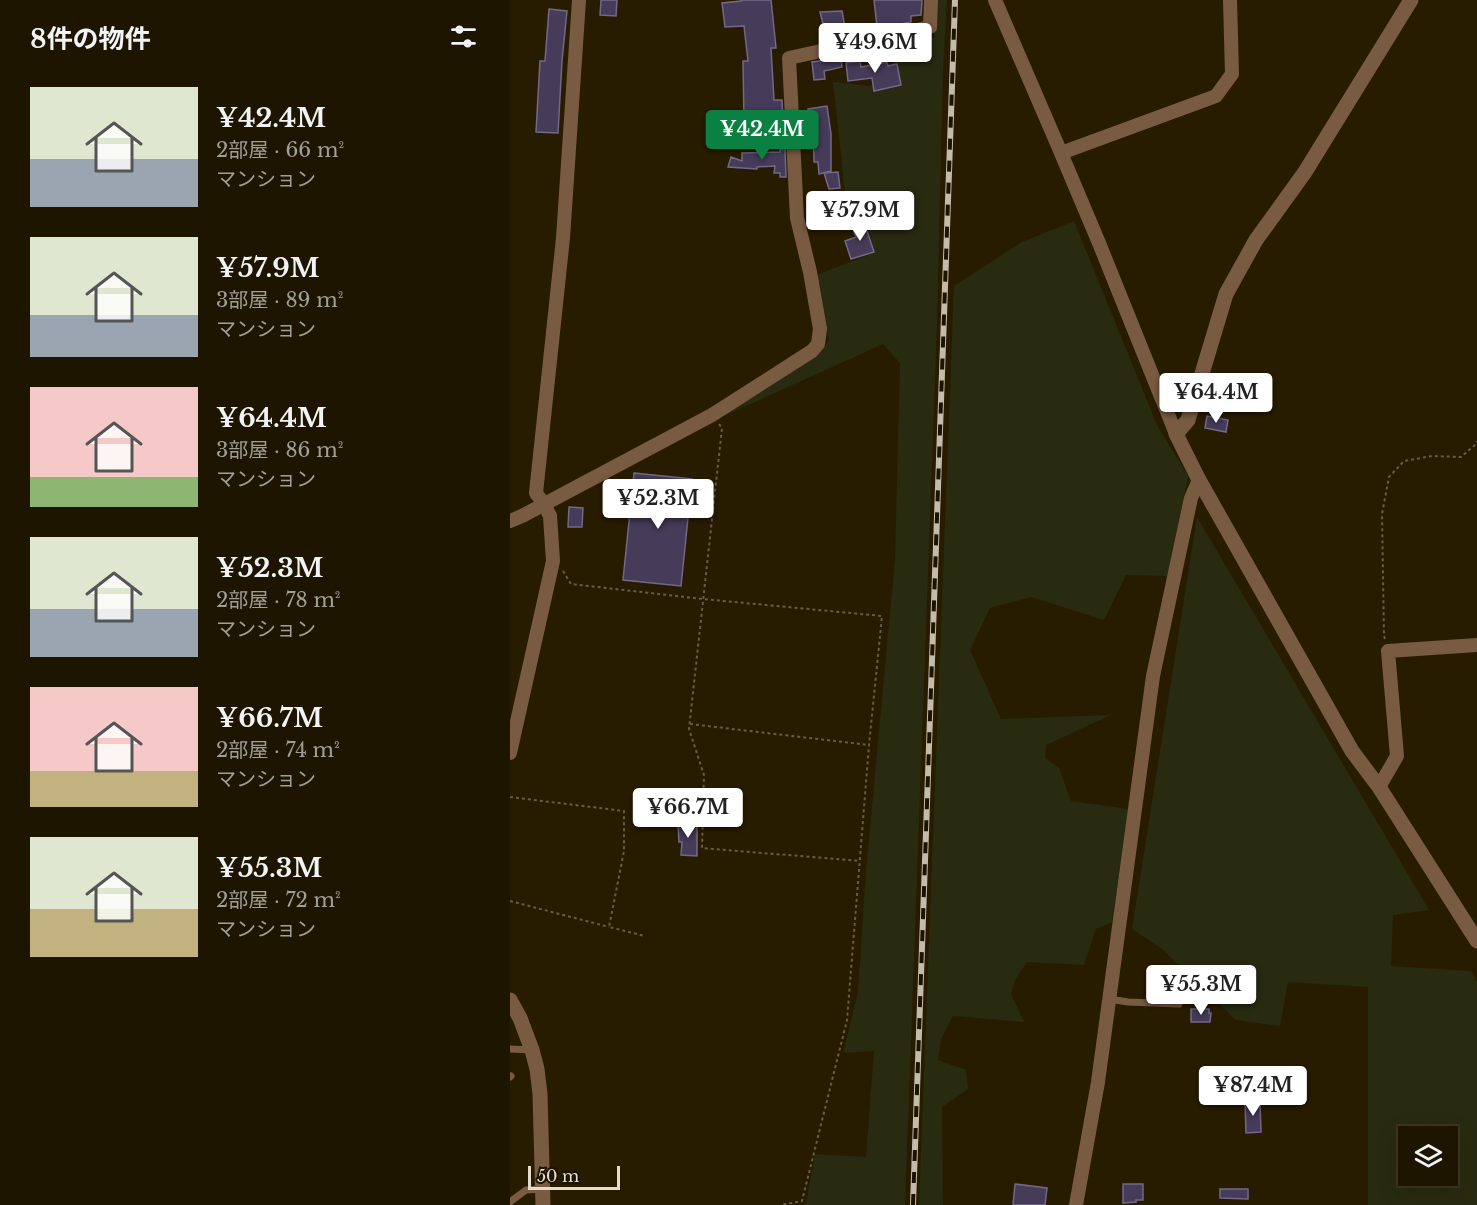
<!DOCTYPE html>
<html lang="ja">
<head>
<meta charset="utf-8">
<style>
  :root { --surface:#1e1500; --page:#261e0a; --text:#f1f3f6; --muted:#a19f99; --line:#3c3422; --accent:#0b8043 }
  body { margin:0; font-family:"Libre Baskerville","Noto Sans JP",serif; background:var(--page); color:var(--text); height:100vh; display:flex; flex-direction:column; font-size:22px; white-space:nowrap }
  * { box-sizing:border-box; margin:0 }
  p { font-size:20px; color:var(--muted) }
  .icon { flex:none; width:33px; height:33px; fill:none; stroke:currentColor; stroke-width:2; stroke-linecap:round; stroke-linejoin:round }
  .map { position:relative; flex:1; overflow:hidden }
  .drawer { display:flex; flex-direction:column; background:var(--surface); width:510px }
  .drawer>* { flex:none }
  .buttons { position:absolute; left:888px; top:1126px; display:grid; gap:12px }
  .buttons a { display:grid; place-items:center; width:60px; height:60px; border-radius:0px; background:var(--surface); box-shadow:0 6px 24px #0002,0 0 0 2px var(--line); font-size:30px }
  .scale { position:absolute; left:18px; bottom:15px; width:92px; box-sizing:border-box; padding-left:6px; border:3px solid #e5ddcc; border-top:0; font-size:16px; line-height:21px; white-space:nowrap; color:#e5ddcc; -webkit-text-stroke:4px #1c1300; paint-order:stroke }
  .price { position:absolute; translate:-50% -51px; padding:0 14px; border-radius:6px; background:#fff; color:#222; font-size:20px; line-height:39px; filter:drop-shadow(0 2px 3px #0008) }
  .price::after { content:''; position:absolute; left:50%; top:36px; width:18px; height:14px; margin-left:-9px; background:inherit; clip-path:polygon(0 0,100% 0,50% 100%) }
  .price.current { background:var(--accent); color:#fff }
  ul { padding:0; list-style:none }
  li { display:flex; align-items:center; gap:18px; height:150px; padding:0 30px }
  li span { display:grid; place-items:center; flex:none; width:168px; height:120px; border-radius:0px; color:#555 }
  li>.icon { margin-inline-start:auto }
  span .icon { width:72px; height:72px; fill:#fffc; stroke-width:1 }
  li b { font-size:26px }
  h2 { display:flex; justify-content:space-between; align-items:center; height:72px; padding:0 30px; font-size:26px }
  main { display:flex; flex:1; min-height:0 }
  .map>svg:first-child { display:block }
  .green { fill:#282b10; fill-rule:evenodd }
  .building { fill:#463c59; stroke:#736888; stroke-width:1.5 }
  .lines { fill:none; stroke-linecap:round; stroke-linejoin:round }
  .path { stroke:#675d44; stroke-width:2; stroke-dasharray:3 3; stroke-linecap:butt }
  .service { stroke:#795b41; stroke-width:7 }
  .minor { stroke:#795b41; stroke-width:14 }
  .tertiary { stroke:#795b41; stroke-width:15 }
  .rail-casing { stroke:#c4bba9; stroke-width:6 }
  .rail { stroke:#1c1300; stroke-width:4; stroke-dasharray:11; stroke-linecap:butt }
</style>
</head>
<body>
<main>
<section class="drawer">
<h2>8件の物件<svg class="icon" aria-label="filters" viewBox="0 0 24 24"><path d="M4 7h16M4 17h16"/><circle cx="9" cy="7" r="2"/><circle cx="15" cy="17" r="2"/></svg></h2>
<ul>
<li><span style="background:linear-gradient(#dfe7d0 60%,#9aa5b1 0)"><svg class="icon" aria-label="home" viewBox="0 0 24 24"><path d="M3 11l9-7 9 7M6 9v11h12V9"/></svg></span><div><b>¥42.4M</b><p>2部屋 · 66 m²</p><p>マンション</p></div></li>
<li><span style="background:linear-gradient(#dfe7d0 65%,#9aa5b1 0)"><svg class="icon" aria-label="home" viewBox="0 0 24 24"><path d="M3 11l9-7 9 7M6 9v11h12V9"/></svg></span><div><b>¥57.9M</b><p>3部屋 · 89 m²</p><p>マンション</p></div></li>
<li><span style="background:linear-gradient(#f6c9c9 75%,#8fb573 0)"><svg class="icon" aria-label="home" viewBox="0 0 24 24"><path d="M3 11l9-7 9 7M6 9v11h12V9"/></svg></span><div><b>¥64.4M</b><p>3部屋 · 86 m²</p><p>マンション</p></div></li>
<li><span style="background:linear-gradient(#dfe7d0 60%,#9aa5b1 0)"><svg class="icon" aria-label="home" viewBox="0 0 24 24"><path d="M3 11l9-7 9 7M6 9v11h12V9"/></svg></span><div><b>¥52.3M</b><p>2部屋 · 78 m²</p><p>マンション</p></div></li>
<li><span style="background:linear-gradient(#f6c9c9 70%,#c2b280 0)"><svg class="icon" aria-label="home" viewBox="0 0 24 24"><path d="M3 11l9-7 9 7M6 9v11h12V9"/></svg></span><div><b>¥66.7M</b><p>2部屋 · 74 m²</p><p>マンション</p></div></li>
<li><span style="background:linear-gradient(#dfe7d0 60%,#c2b280 0)"><svg class="icon" aria-label="home" viewBox="0 0 24 24"><path d="M3 11l9-7 9 7M6 9v11h12V9"/></svg></span><div><b>¥55.3M</b><p>2部屋 · 72 m²</p><p>マンション</p></div></li>
</ul>
</section>
<div class="map">
<svg width="967" height="1205" viewBox="0 0 967 1205">
  <rect width="100%" height="100%" fill="#281c00"/>
  <path class="green" d="M 425,0 L 437,0 L 433,70 L 427,324 L 395,1205 L 293,1205 L 296,1204 L 305,1154 L 356,1157 L 364,1051 L 333,1053 L 348,992 L 356,871 L 385,560 L 390,363 L 373,344 L 214,416 L 217,408 L 312,351 L 319,340 L 304,276 L 364,253 L 356,222 L 335,193 L 323,82 L 359,86 L 367,83 L 404,37 L 424,38 Z
    M 564,221 L 647,425 L 678,476 L 658,576 L 616,575 L 594,620 L 521,597 L 480,608 L 460,650 L 491,719 L 601,715 L 536,745 L 535,758 L 549,768 L 561,801 L 619,809 L 602,922 L 586,929 L 574,965 L 517,962 L 505,980 L 501,994 L 514,1022 L 443,1016 L 431,1039 L 428,1060 L 456,1070 L 458,1089 L 432,1107 L 433,1205 L 409,1205 L 444,286 L 512,242 Z
    M 687,517 L 919,910 L 883,915 L 881,966 L 961,971 L 967,982 L 967,1205 L 858,1205 L 858,987 L 778,982 L 770,1026 L 726,1020 L 652,949 L 622,929 ZM 898,1137 L 938,1137 L 938,1176 L 898,1176 Z"/>
  <path class="building" d="M 91,0 L 107,0 L 106,16 L 90,15 Z
    M 231,0 L 261,0 L 266,48 L 261,48 L 264,100 L 272,100 L 273,120 L 251,121 L 251,123 L 234,123 L 233,61 L 238,61 L 234,26 L 215,27 L 212,3 L 231,1 Z
    M 364,0 L 412,0 L 411,15 L 401,16 L 401,22 L 385,25 L 367,27 Z
    M 39,9 L 57,11 L 52,61 L 48,133 L 26,132 L 30,61 L 35,61 Z
    M 332,11 L 335,28 L 338,28 L 339,36 L 323,39 L 322,27 L 314,28 L 310,12 Z
    M 331,58 L 332,67 L 314,71 L 315,79 L 304,80 L 302,62 Z
    M 350,61 L 351,67 L 377,62 L 378,66 L 387,64 L 391,85 L 364,91 L 362,78 L 338,81 L 336,63 Z
    M 317,106 L 321,134 L 321,171 L 309,174 L 308,162 L 304,162 L 303,125 L 300,126 L 298,109 Z
    M 270,149 L 275,149 L 276,177 L 270,177 L 270,173 L 264,173 L 265,166 L 247,167 L 247,169 L 218,167 L 221,157 L 232,161 L 232,153 L 270,152 Z
    M 328,172 L 330,188 L 319,189 L 314,173 Z
    M 354,222 L 364,252 L 341,259 L 335,241 L 346,237 L 342,226 Z
    M 697,416 L 718,420 L 716,432 L 695,428 Z
    M 124,473 L 182,479 L 171,586 L 113,580 Z
    M 59,507 L 73,508 L 72,527 L 58,527 Z
    M 187,823 L 187,856 L 171,855 L 172,842 L 169,842 L 168,824 Z
    M 681,1009 L 699,1009 L 699,1013 L 701,1013 L 700,1022 L 681,1022 Z
    M 735,1101 L 750,1101 L 751,1132 L 736,1133 Z
    M 505,1184 L 537,1188 L 535,1205 L 503,1205 Z
    M 613,1184 L 633,1184 L 633,1200 L 626,1200 L 626,1202 L 613,1203 Z
    M 710,1189 L 738,1189 L 738,1199 L 710,1198 Z"/>
  <g class="lines">
    <path class="path" d="M 209,424 L 212,428 L 179,729 L 194,775 L 192,848 L 350,861
      M 53,571 L 61,584 L 193,599 L 372,616 L 359,745 L 337,1020 L 292,1201 L 271,1205
      M 875,639 L 874,636 L 872,514 L 879,477 L 894,461 L 922,456 L 951,457 L 966,444 L 967,441
      M 180,724 L 359,745
      M 0,797 L 114,811 L 114,851 L 99,927 L 135,936
      M 0,901 L 99,927"/>
    <path class="service" d="M 599,999 L 618,1002 L 669,1004
      M 0,1049 L 22,1050
      M 0,1077 L 1,1076
      M 0,1202 L 16,1190 L 33,1189"/>
    <path class="minor" d="M 485,0 L 551,153 L 706,96 L 722,74 L 720,0
      M 551,153 L 589,243 L 666,434
      M 0,521 L 14,515 L 202,415 L 302,351 L 308,344 L 310,329 L 300,272 L 287,218 L 279,58 L 420,27 L 421,0
      M 0,753 L 43,561 L 40,516 L 34,504 L 26,493 L 53,238 L 69,0
      M 869,787 L 887,756 L 878,651 L 967,645
      M 566,1205 L 588,1082 L 643,676 L 681,498 L 689,480"/>
    <path class="tertiary" d="M 901,0 L 795,172 L 746,240 L 716,294 L 678,420 L 666,434 L 689,480 L 842,751 L 869,787 L 967,941
      M 0,1000 L 10,1018 L 22,1050 L 27,1069 L 30,1094 L 33,1205"/>
    <g class="rail-casing">
      <path id="rail" d="M 403,1205 L 445,0"/>
    </g>
    <use href="#rail" class="rail"/>
  </g>
</svg>
<div class="buttons">
<a><svg class="icon" aria-label="layers" viewBox="0 0 24 24"><path d="M12 4l9 5-9 5-9-5zM3 14l9 5 9-5"/></svg></a>
</div>
<div class="scale">50 m</div>
<b class="price" style="left:365px;top:74px">¥49.6M</b>
<b class="price current" style="left:252px;top:161px">¥42.4M</b>
<b class="price" style="left:350px;top:242px">¥57.9M</b>
<b class="price" style="left:706px;top:424px">¥64.4M</b>
<b class="price" style="left:148px;top:530px">¥52.3M</b>
<b class="price" style="left:178px;top:839px">¥66.7M</b>
<b class="price" style="left:691px;top:1016px">¥55.3M</b>
<b class="price" style="left:743px;top:1117px">¥87.4M</b>
</div>
</main>
</body>
</html>
